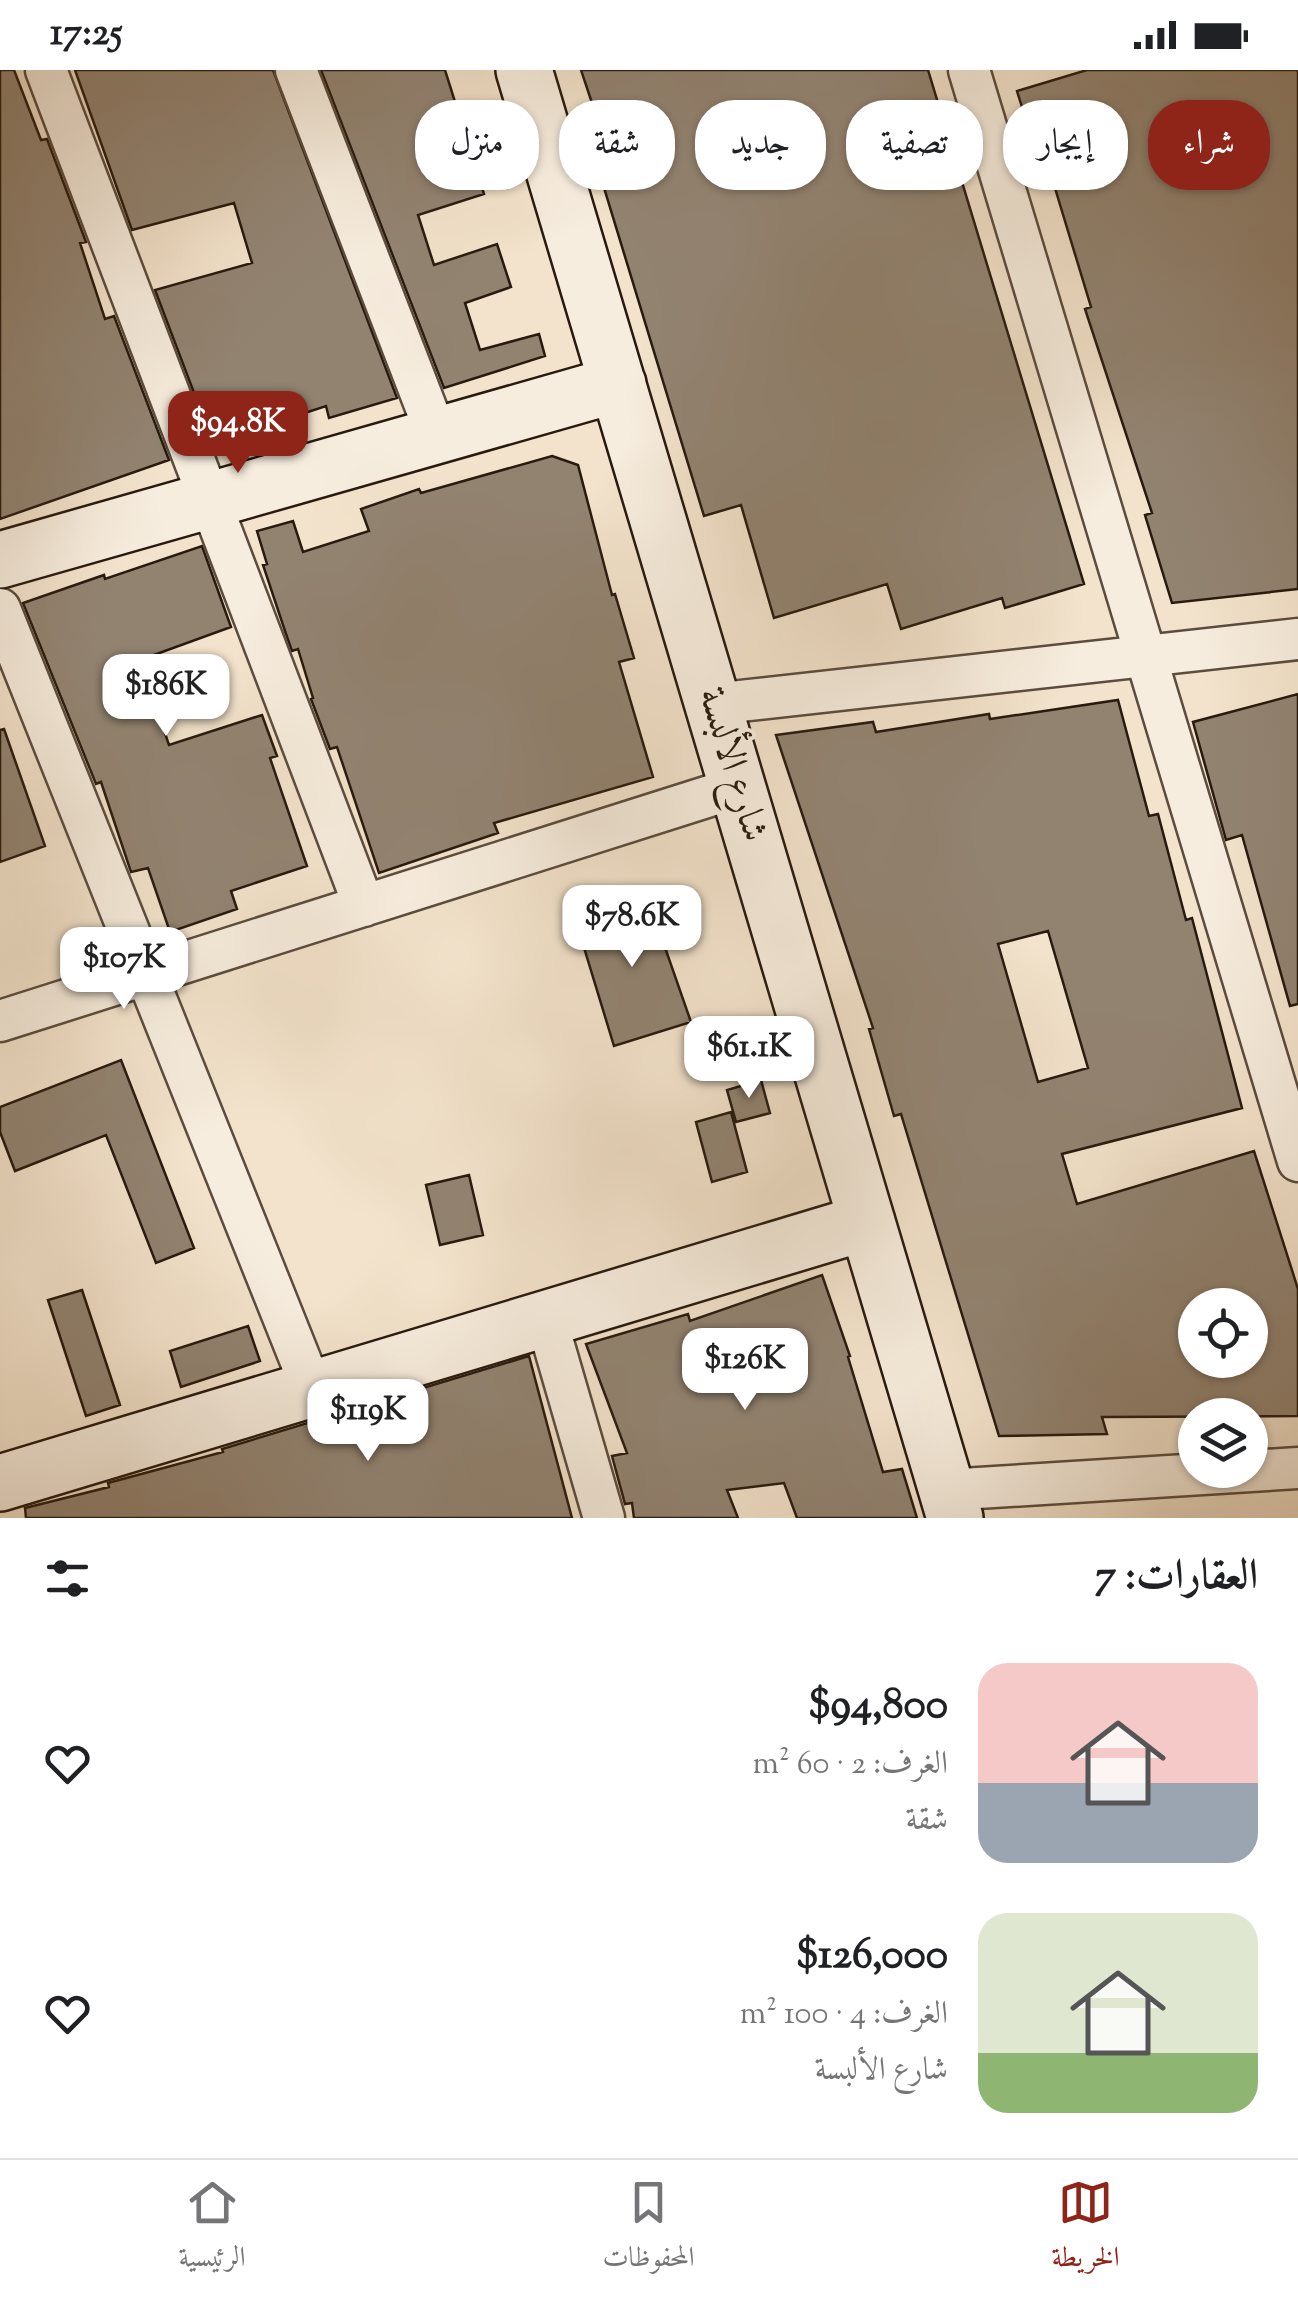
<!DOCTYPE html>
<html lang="ar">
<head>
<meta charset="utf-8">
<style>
  :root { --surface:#fff; --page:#f2f2f2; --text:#202124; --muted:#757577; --line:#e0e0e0; --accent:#8f2418 }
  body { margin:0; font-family:"Sorts Mill Goudy",Amiri,serif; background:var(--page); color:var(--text); direction:rtl; height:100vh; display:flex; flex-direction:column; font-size:38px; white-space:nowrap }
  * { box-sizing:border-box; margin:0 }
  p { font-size:32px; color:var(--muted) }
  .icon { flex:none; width:55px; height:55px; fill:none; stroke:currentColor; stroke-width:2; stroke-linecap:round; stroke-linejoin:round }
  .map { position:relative; height:1448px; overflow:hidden; direction:ltr }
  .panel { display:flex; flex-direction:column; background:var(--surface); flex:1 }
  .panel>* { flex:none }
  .top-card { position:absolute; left:30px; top:30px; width:1240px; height:90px; direction:rtl; display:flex; gap:20px }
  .controls { position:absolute; left:1178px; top:1218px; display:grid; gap:20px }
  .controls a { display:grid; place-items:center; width:90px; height:90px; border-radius:50%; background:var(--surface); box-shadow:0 2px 8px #0004; font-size:50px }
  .price { position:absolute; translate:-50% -85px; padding:0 22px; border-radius:20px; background:#fff; color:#222; font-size:32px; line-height:65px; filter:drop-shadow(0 2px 5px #0008) }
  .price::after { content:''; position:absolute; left:50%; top:60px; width:30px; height:22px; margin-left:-15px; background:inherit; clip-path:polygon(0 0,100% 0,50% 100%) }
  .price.selected { background:var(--accent); color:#fff }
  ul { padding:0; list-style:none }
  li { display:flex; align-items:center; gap:30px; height:250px; padding:0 40px }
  li span { display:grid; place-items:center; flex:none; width:280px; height:200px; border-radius:30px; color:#555 }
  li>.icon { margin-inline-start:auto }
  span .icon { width:120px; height:120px; fill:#fffc; stroke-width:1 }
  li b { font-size:42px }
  h2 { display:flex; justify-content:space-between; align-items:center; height:120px; padding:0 40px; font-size:42px }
  .chip { padding:0 35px; border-radius:40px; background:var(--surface); box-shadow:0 2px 8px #0004; font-size:35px; line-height:90px }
  .chip.selected { background:var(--accent); color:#fff }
  .status { display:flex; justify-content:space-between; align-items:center; height:70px; padding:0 50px; background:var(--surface); direction:ltr }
  .status svg { height:28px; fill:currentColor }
  .menu { display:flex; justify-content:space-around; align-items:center; height:140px; border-top:2px solid var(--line); background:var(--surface); font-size:28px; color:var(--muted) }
  .menu a { display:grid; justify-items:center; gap:5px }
  .menu .selected { color:var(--accent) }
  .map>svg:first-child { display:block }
  .building { fill:#928371; stroke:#281a0f; stroke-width:2.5; fill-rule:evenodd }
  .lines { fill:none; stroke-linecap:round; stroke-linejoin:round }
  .street-casing { stroke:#5b4c3e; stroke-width:45 }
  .secondary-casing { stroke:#281a0f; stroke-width:60 }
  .street { stroke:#f7edde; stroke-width:40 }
  .secondary { stroke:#f7edde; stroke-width:55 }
  .labels { text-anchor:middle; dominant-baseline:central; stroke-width:8; stroke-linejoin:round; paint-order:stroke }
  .street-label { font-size:38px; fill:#281a0f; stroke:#f7edde }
</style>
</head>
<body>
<div class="status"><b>17:25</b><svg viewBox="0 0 49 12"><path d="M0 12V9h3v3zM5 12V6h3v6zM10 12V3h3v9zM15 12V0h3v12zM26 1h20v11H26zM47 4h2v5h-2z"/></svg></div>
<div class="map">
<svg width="1298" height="1448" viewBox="0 0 1298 1448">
  <rect width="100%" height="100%" fill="#f3e3cc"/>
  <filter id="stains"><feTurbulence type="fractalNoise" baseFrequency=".002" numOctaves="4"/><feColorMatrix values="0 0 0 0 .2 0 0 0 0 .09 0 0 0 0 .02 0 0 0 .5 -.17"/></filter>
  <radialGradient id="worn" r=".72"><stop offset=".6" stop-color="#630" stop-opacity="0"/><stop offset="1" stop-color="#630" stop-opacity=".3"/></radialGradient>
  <path class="building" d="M 0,0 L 14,0 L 41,70 L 47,69 L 86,172 L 80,173 L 105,249 L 114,246 L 169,390 L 0,449 Z
    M 75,0 L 273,0 L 397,328 L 329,348 L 326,336 L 213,373 L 155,220 L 252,193 L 234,133 L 132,160 Z
    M 321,0 L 445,0 L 484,124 L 418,145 L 434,195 L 497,174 L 511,217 L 465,233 L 480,280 L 539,264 L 545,286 L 444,318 Z
    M 581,0 L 928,0 L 1084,514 L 1005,538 L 1002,528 L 901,559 L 887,514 L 774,548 L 741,435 L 704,446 L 584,52 L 597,48 Z
    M 1087,0 L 1298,0 L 1298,519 L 1172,533 L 1145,445 L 1152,443 L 1085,239 L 1091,237 L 1048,95 L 1041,98 L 1017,21 Z
    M 552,386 L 578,395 L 612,525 L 615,524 L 634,588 L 619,592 L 653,707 L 494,753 L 498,763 L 379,803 L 337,677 L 330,679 L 311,629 L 313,628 L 298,579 L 292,581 L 286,564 L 263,495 L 267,494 L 257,461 L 293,451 L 303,482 L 369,461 L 361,439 L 419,419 L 421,423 Z
    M 202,476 L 231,557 L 140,590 L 169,675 L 262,645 L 277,686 L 270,688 L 307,796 L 231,821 L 237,839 L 170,862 L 148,798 L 131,802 L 101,712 L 96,714 L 23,533 L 104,505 L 105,509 Z
    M 1298,624 L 1298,934 L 1290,936 L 1242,765 L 1226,770 L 1193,652 Z
    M 1118,630 L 1149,746 L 1158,744 L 1186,850 L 1192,848 L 1242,1038 L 1062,1084 L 1077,1134 L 1254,1081 L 1298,1219 L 1298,1346 L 1102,1347 L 1107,1364 L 999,1366 L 901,1044 L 894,1046 L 869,959 L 873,958 L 776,665 L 873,652 L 876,662 L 989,644 L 990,649 ZM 1048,861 L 1088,998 L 1038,1012 L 998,874 ZM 1195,1235 L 1250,1235 L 1250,1290 L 1195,1290 Z
    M 4,659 L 45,776 L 0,792 L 0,660 Z
    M 646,823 L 691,952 L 614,976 L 575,848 Z
    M 121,990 L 194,1178 L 156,1193 L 106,1065 L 15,1101 L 0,1062 L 0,1037 Z
    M 761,1010 L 770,1043 L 736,1052 L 727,1020 Z
    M 731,1042 L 747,1102 L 712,1112 L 696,1052 Z
    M 469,1105 L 483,1165 L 440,1175 L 426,1115 Z
    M 822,1205 L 850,1286 L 848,1287 L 883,1402 L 902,1399 L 917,1448 L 797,1448 L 784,1413 L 727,1420 L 738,1448 L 634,1448 L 632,1433 L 625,1434 L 612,1386 L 627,1383 L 586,1274 L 688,1244 L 690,1251 Z
    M 82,1220 L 120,1335 L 86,1346 L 48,1230 Z
    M 248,1256 L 260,1291 L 181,1317 L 170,1281 Z
    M 529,1286 L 572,1448 L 26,1448 L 25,1438 L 109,1417 L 108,1413 L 223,1382 L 222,1379 Z"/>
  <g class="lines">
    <g class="street-casing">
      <path id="street" d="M 46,0 L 364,836
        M 296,0 L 437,366
        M 969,0 L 1298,1091
        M 0,539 L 312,1319
        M 713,634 L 1298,569
        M 0,951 L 738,717
        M 546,1248 L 604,1448
        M 946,1420 L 1298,1398"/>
    </g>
    <g class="secondary-casing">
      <path id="secondary" d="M 524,0 L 955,1448
        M 0,490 L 618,314
        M 0,1413 L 867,1152"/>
    </g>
    <use href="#street" class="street"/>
    <use href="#secondary" class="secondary"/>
  </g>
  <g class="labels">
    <g class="street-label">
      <text transform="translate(731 695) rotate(73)">شارع الألبسة</text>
    </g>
  </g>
  <rect width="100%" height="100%" filter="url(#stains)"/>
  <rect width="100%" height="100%" fill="url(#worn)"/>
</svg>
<div class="controls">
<a><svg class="icon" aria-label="locate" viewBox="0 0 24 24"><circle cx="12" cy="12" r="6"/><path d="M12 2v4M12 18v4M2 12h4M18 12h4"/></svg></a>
<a><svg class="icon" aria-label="layers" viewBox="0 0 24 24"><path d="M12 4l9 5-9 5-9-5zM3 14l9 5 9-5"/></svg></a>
</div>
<b class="price selected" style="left:238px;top:406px">$94.8K</b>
<b class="price" style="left:166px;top:669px">$186K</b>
<b class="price" style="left:632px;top:900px">$78.6K</b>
<b class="price" style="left:124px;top:942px">$107K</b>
<b class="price" style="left:749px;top:1031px">$61.1K</b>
<b class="price" style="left:745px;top:1343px">$126K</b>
<b class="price" style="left:368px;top:1394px">$119K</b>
<div class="top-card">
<a class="chip selected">شراء</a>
<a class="chip">إيجار</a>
<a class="chip">تصفية</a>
<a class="chip">جديد</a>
<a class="chip">شقة</a>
<a class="chip">منزل</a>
</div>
</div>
<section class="panel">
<h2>العقارات: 7<svg class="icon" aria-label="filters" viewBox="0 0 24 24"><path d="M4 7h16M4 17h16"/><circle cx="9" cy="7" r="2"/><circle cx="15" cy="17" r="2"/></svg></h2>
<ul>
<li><span style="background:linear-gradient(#f6c9c9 60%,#9aa5b1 0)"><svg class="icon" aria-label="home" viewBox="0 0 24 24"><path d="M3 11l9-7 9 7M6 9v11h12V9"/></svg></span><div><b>$94,800</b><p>الغرف: 2 · 60 m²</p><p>شقة</p></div><svg class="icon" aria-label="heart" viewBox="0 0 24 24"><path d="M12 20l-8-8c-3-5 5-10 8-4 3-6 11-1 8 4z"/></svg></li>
<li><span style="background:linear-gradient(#dfe7d0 70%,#8fb573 0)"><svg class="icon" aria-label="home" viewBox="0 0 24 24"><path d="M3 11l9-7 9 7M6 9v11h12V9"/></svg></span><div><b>$126,000</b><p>الغرف: 4 · 100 m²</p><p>شارع الألبسة</p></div><svg class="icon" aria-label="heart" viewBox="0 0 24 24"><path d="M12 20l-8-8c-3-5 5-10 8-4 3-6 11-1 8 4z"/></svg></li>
</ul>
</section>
<nav class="menu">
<a class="selected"><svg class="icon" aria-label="map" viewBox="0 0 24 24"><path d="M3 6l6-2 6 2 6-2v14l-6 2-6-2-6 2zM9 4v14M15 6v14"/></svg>الخريطة</a>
<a><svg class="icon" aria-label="saved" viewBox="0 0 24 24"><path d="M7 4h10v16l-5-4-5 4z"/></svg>المحفوظات</a>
<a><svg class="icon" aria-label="home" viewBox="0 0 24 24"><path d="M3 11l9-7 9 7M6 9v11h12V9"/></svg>الرئيسية</a>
</nav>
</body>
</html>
